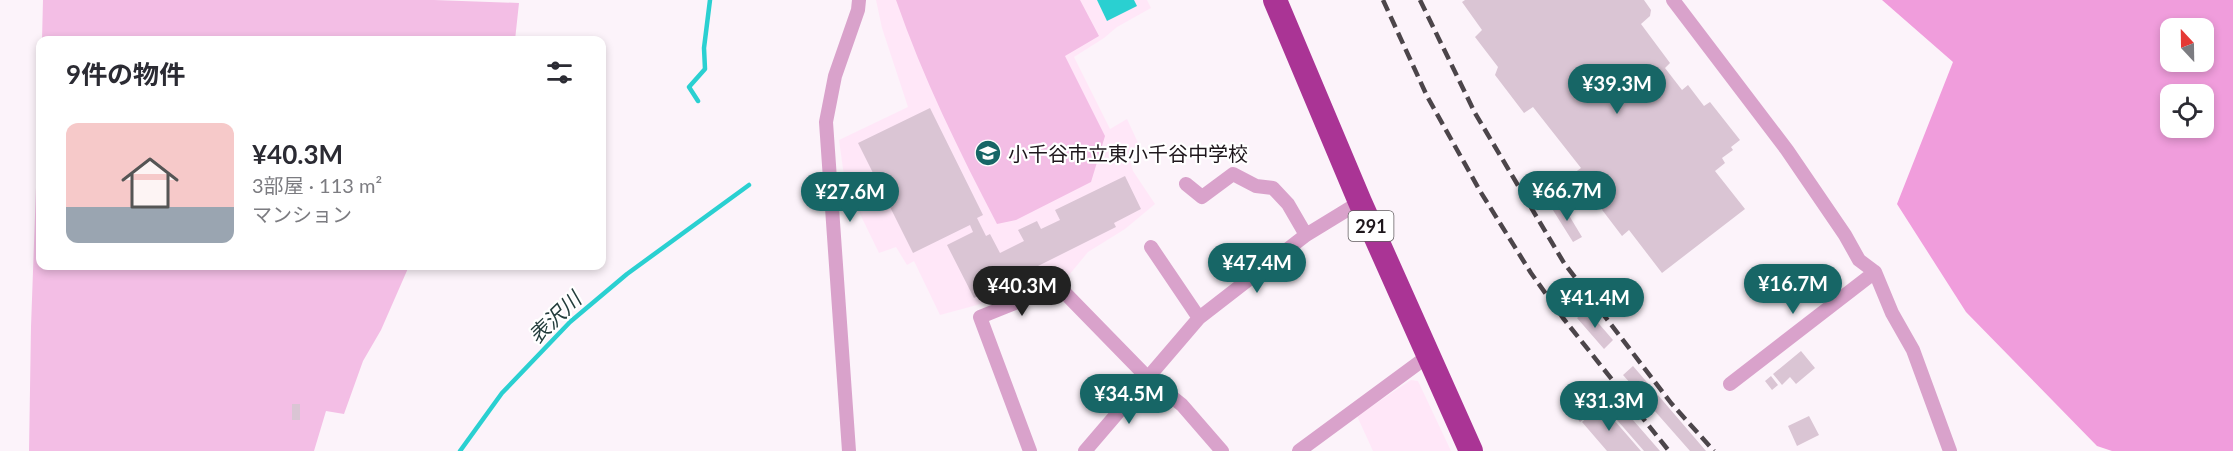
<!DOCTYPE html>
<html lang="ja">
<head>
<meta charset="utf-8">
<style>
  :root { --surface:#fff; --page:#f2f2f3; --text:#2b2b33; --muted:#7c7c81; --line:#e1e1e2; --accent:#176666 }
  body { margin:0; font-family:Lato,"Noto Sans JP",sans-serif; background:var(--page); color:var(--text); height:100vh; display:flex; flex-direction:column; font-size:22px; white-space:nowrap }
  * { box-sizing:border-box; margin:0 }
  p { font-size:20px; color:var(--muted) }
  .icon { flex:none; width:33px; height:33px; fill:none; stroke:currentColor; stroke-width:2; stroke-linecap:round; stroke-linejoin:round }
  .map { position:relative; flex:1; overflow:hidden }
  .side { position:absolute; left:36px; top:36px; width:570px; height:234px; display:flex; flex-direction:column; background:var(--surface); border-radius:12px; box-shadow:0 3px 9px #0003 }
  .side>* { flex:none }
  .needle { width:39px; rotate:338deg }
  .buttons { position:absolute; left:2160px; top:18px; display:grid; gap:12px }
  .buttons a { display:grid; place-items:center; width:54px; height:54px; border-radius:12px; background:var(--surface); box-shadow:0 3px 9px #0003; font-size:30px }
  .price { position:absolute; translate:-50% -51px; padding:0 14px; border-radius:21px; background:var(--accent); color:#fff; font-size:20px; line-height:39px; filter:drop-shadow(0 2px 3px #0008) }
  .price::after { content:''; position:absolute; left:50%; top:36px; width:18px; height:14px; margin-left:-9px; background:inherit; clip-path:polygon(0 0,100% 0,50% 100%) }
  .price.current { background:#222; color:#fff }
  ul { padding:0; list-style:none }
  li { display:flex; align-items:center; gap:18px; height:150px; padding:0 30px }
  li+li { border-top:2px solid var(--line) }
  li span { display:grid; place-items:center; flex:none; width:168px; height:120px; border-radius:12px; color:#555 }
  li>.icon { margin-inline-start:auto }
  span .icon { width:72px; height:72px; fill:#fffc; stroke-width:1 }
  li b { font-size:26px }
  h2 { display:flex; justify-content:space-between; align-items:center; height:72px; padding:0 30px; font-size:26px }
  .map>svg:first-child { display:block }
  .built { fill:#ffe7f8 }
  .green { fill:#f3bee5 }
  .forest { fill:#f09ddc; fill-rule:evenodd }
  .water { fill:#2ad0d1 }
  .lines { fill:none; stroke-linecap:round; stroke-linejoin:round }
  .stream { stroke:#2ad0d1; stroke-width:4.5 }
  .building { fill:#dac5d4 }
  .street { stroke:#d9a2cb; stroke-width:14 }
  .highway { stroke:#aa3495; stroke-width:24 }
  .rail { stroke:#4c454a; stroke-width:4.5; stroke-dasharray:12 6; stroke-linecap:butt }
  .labels { text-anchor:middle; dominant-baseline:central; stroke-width:4.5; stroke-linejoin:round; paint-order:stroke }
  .shield { fill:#fff; stroke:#625d60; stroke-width:1.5 }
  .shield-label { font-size:18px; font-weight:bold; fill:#1e171c }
  .poi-label { font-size:20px; fill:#1e171c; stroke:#fff; text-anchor:start }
  .water-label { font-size:21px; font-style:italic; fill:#243d3d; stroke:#fff }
</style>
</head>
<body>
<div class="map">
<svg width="2233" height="451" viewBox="0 0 2233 451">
  <rect width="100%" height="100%" fill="#fcf3fa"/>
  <path class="built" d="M 876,0 L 1147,0 L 1151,8 L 1117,27 L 1104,38 L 1074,57 L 1110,129 L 1127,119 L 1139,145 L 1130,162 L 1133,171 L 1155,204 L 1125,229 L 1088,252 L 1069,275 L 1045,279 L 977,305 L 940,315 L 914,261 L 907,265 L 896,247 L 879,253 L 845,183 L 839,140 L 908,107 L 882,28 Z
    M 1411,380 L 1418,381 L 1451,451 L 1373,451 L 1357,416 Z"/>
  <path class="green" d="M 43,0 L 434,0 L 519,3 L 515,40 L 42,40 Z
    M 896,0 L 1080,0 L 1099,36 L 1065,56 L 1105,136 L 1091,182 L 1016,220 L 997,224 C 959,151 923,78 896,0 Z
    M 40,76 L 40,266 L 409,266 L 381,330 L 363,361 L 344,414 L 326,411 L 314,451 L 29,451 L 31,327 Z"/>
  <path class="forest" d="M 1882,0 L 2233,0 L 2233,451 L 2112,451 L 2097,446 L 1966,312 L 1897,204 L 1953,62 ZM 2170,28 L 2204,28 L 2204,62 L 2170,62 ZM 2170,94 L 2204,94 L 2204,128 L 2170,128 Z"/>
  <path class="water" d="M 1097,0 L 1134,0 L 1137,6 L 1107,21 Z"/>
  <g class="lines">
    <path class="stream" d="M 698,101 L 689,87 L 705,69 L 704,48 L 710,0
      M 460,451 L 502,393 L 570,322 L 627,274 L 749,185"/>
  </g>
  <path class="building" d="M 1465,0 L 1644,0 L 1651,10 L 1650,16 L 1641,24 L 1670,63 L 1665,68 L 1682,90 L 1688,85 L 1704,106 L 1710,102 L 1740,140 L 1731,147 L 1733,150 L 1722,158 L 1725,163 L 1715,171 L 1745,209 L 1662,273 L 1629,230 L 1622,236 L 1574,173 L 1581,168 L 1533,107 L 1524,113 L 1495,75 L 1498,67 L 1475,37 L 1482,30 L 1462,2 Z
    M 930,108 L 983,215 L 977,218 L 986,236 L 990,234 L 1000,253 L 1024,241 L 1018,230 L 1037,221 L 1041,229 L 1060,220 L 1055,210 L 1125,176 L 1141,209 L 1114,223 L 1116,227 L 974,298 L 947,245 L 973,232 L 970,225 L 913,253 L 858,143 Z
    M 1561,202 L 1582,237 L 1573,242 L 1551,207 Z
    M 1587,310 L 1613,340 L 1604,349 L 1577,318 Z
    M 1801,351 L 1815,368 L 1796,384 L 1790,377 L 1782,385 L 1773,374 Z
    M 1633,366 L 1706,451 L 1690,451 L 1623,375 Z
    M 1771,376 L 1778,385 L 1772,390 L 1765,381 Z
    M 1586,388 L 1601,404 L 1580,422 L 1571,411 L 1577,406 L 1572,400 Z
    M 1606,389 L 1660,451 L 1644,451 L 1597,397 Z
    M 292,404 L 300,404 L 300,420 L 292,420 Z
    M 1601,405 L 1641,451 L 1607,451 L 1582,422 Z
    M 1809,416 L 1819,435 L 1797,446 L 1788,426 Z"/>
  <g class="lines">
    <path class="street" d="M 1673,0 L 1787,150 L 1845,235 L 1859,260 L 1875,272 L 1892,313 L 1913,350 L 1950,451
      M 1186,184 L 1202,197 L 1233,174 L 1256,186 L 1273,188 L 1288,204 L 1306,235
      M 1151,247 L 1199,318
      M 1730,384 L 1875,272
      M 849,451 L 826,122 L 835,76 L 858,10 L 859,0
      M 1030,451 L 980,317 L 1052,288 L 1064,292 L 1147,377 L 1182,405 L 1222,451
      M 1085,451 L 1199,318 L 1306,235 L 1360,202
      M 1299,451 L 1428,356"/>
    <path class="highway" d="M 1275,0 L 1360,202 L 1471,451"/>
    <path class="rail" d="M 1383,0 L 1427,96 L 1480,191 L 1531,273 L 1563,318 L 1669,451
      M 1420,0 L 1475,113 L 1564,263 L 1671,403 L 1714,451"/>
  </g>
  <defs>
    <g id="school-disc" transform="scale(1.35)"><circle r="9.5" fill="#176666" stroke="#fff"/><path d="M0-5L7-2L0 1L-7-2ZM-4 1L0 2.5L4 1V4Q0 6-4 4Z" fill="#fff"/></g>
  </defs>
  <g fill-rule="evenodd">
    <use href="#school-disc" x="988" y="153"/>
  </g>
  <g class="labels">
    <rect class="shield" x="1348.5" y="211" width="45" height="30" rx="4.5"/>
    <g class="shield-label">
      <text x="1371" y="226">291</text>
    </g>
    <g class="poi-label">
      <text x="1008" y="153">小千谷市立東小千谷中学校</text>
    </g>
    <g class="water-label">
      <text transform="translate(554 317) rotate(-44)">表沢川</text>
    </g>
  </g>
</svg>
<div class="buttons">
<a><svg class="needle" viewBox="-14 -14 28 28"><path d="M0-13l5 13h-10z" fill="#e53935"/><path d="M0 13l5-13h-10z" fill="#7c7c81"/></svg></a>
<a><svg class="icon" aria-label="locate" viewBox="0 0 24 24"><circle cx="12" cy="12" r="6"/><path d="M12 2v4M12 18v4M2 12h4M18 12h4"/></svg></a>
</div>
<b class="price" style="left:1617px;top:115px">¥39.3M</b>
<b class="price" style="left:1567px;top:222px">¥66.7M</b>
<b class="price" style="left:850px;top:223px">¥27.6M</b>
<b class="price" style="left:1257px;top:294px">¥47.4M</b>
<b class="price" style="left:1793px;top:315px">¥16.7M</b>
<b class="price current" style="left:1022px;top:317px">¥40.3M</b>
<b class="price" style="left:1595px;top:329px">¥41.4M</b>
<b class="price" style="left:1129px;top:425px">¥34.5M</b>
<b class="price" style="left:1609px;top:432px">¥31.3M</b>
<section class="side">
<h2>9件の物件<svg class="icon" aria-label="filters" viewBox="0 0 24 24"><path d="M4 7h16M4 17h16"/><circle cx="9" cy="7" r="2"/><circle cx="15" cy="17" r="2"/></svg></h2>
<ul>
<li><span style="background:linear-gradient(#f6c9c9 70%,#9aa5b1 0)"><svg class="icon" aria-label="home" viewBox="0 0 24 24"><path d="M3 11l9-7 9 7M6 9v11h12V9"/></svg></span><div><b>¥40.3M</b><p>3部屋 · 113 m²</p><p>マンション</p></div></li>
</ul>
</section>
</div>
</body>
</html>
